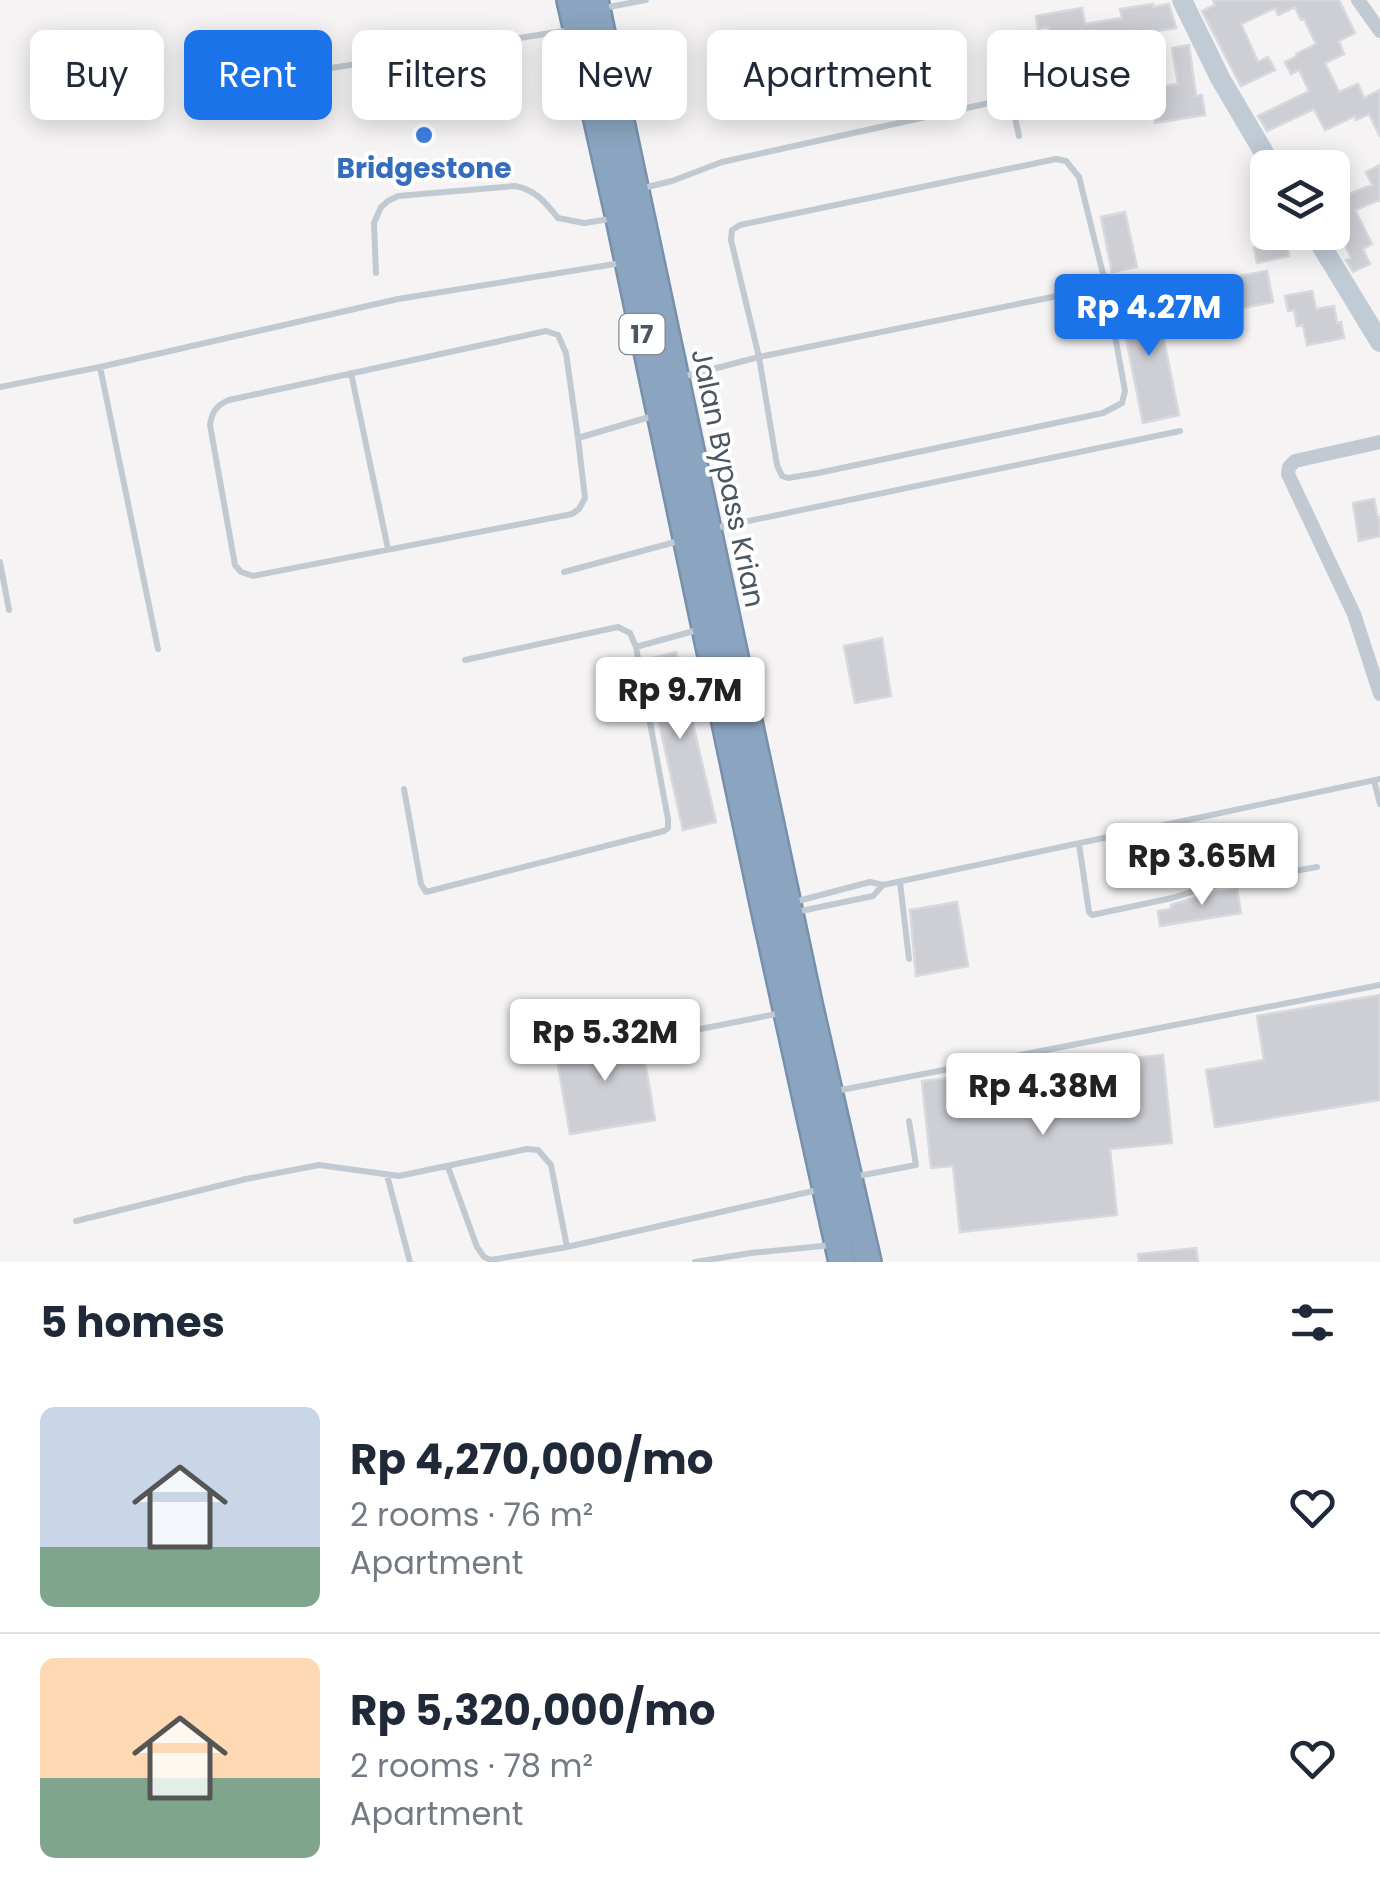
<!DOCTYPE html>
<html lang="en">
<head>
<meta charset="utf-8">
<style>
  :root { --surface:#fff; --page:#f6f6f7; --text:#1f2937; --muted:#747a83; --line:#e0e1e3; --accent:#1a73e8 }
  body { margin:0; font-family:Poppins,sans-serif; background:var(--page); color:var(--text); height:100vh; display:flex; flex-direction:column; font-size:38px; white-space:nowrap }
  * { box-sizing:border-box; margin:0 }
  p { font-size:32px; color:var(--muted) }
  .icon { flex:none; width:55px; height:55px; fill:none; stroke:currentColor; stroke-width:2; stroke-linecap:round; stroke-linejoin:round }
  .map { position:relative; height:1262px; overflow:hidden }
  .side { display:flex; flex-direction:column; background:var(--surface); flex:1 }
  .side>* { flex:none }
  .hud { position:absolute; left:30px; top:30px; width:1320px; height:90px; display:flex; gap:20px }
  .buttons { position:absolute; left:1250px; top:150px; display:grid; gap:20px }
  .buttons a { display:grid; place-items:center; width:100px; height:100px; border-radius:15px; background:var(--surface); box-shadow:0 5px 25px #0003; font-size:50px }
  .price { position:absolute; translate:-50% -85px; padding:0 22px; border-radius:10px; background:#fff; color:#222; font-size:32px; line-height:65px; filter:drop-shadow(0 2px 5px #0008) }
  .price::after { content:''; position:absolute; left:50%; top:60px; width:30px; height:22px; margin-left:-15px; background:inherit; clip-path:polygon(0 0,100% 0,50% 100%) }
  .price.active { background:var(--accent); color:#fff }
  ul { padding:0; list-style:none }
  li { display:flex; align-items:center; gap:30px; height:250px; padding:0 40px }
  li+li { border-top:2px solid var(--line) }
  li span { display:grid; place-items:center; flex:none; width:280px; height:200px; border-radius:15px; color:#555 }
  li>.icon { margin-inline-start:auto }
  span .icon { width:120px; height:120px; fill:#fffc; stroke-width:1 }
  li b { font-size:42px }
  h2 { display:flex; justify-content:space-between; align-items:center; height:120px; padding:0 40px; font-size:42px }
  .chip { padding:0 35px; border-radius:15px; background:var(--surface); box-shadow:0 5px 25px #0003; font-size:35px; line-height:90px }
  .chip.active { background:var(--accent); color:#fff }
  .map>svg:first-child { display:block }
  .building { fill:#cdcfd5; stroke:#d7d9de; stroke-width:2.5 }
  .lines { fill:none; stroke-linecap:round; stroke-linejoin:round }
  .highway-casing { stroke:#7690ad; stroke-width:30 }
  .lane { stroke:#c1cad2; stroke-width:6 }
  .street { stroke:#c1cad2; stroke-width:14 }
  .secondary { stroke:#c1cbd6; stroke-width:20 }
  .highway { stroke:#8ba5c1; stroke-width:25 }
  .shop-dot { fill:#3f7fe0; stroke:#fff; stroke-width:4 }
  .labels { text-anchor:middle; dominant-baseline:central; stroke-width:8; stroke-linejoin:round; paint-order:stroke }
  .shield { fill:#fff; stroke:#808990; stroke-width:2.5 }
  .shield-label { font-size:25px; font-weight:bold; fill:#4a5661 }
  .shop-label { font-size:28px; font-weight:bold; fill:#366cbe; stroke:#fff }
  .street-label { font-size:28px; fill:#4a5661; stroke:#fff }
</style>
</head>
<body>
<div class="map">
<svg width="1380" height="1262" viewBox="0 0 1380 1262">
  <rect width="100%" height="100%" fill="#f5f3f3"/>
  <path class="building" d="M 1213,0 L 1339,0 L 1355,33 L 1339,41 L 1344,54 L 1325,63 L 1339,92 L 1358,84 L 1364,98 L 1380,90 L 1380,137 L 1369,114 L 1356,120 L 1355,116 L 1325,130 L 1314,109 L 1267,131 L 1258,116 L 1309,91 L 1299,70 L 1291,74 L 1285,62 L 1297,56 L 1296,54 L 1316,44 L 1304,19 L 1301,20 L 1295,7 L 1278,15 L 1275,8 L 1241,24 L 1258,62 L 1268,57 L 1275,70 L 1241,86 L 1202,11 L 1215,5 Z
    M 1153,4 L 1153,7 L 1169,4 L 1176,28 L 1145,33 L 1148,54 L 1054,68 L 1048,27 L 1038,29 L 1036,16 L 1082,8 L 1085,24 L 1122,18 L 1120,9 Z
    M 1189,45 L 1196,96 L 1202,95 L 1205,115 L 1155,123 L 1152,103 L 1162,102 L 1160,87 L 1178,84 L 1172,48 Z
    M 1380,165 L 1380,202 L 1379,200 L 1355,210 L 1372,244 L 1363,249 L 1370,264 L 1353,272 L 1346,260 L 1351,258 L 1338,229 L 1332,232 L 1332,200 L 1372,185 L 1366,172 Z
    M 1125,212 L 1137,267 L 1112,272 L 1101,217 Z
    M 1286,241 L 1289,256 L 1257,263 L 1254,248 Z
    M 1267,271 L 1273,302 L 1196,317 L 1190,285 Z
    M 1312,291 L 1316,309 L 1334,306 L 1337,323 L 1341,322 L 1344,338 L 1307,345 L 1303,325 L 1297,326 L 1294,310 L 1288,311 L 1285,296 Z
    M 1155,296 L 1179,415 L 1143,423 L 1119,303 Z
    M 1374,499 L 1378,518 L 1380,517 L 1380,536 L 1359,541 L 1353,503 Z
    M 882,638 L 891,696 L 855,703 L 844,646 Z
    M 676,652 L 716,822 L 683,830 L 645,660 Z
    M 1237,889 L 1241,913 L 1160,926 L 1158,911 L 1171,909 L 1171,905 L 1210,893 Z
    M 957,902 L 968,966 L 916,976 L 910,910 Z
    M 1380,995 L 1380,1100 L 1215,1127 L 1206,1070 L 1264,1060 L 1257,1016 Z
    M 640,1033 L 655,1120 L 570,1134 L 555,1048 Z
    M 1163,1055 L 1172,1143 L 1110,1149 L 1117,1215 L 960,1232 L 953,1166 L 931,1168 L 922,1081 Z
    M 1196,1248 L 1198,1262 L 1139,1262 L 1138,1254 Z"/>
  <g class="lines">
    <g class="highway-casing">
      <path id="highway" d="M 570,0 L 619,218 L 764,908 L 842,1262
        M 595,0 L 810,1008 L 868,1262"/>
    </g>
    <path class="lane" d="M 603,8 L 646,0
      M 206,88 L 570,30
      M 1056,159 L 1066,161 L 1079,177 L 1106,286 L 1125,391 L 1122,403 L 1103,413 L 818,473 L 788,478 L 782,476 L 777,465 L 759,357 L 731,240 L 732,230 L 740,225 Z
      M 643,188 L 672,181 L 722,162 L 1003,100 L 1008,101 L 1012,105 L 1019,136
      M 376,273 L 374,223 L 381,207 L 388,201 L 398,196 L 515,186 C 536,190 545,202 558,218 L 584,223 L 610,219
      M 100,367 L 158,649
      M 351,373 L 388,549
      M 682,377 L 759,357 L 1106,286
      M 0,387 L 100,367 L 398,299 L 621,263
      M 578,438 L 585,498 L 579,509 L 572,514 L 253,576 L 241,572 L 235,565 L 210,425 C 212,411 217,405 229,400 L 546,331 L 558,335 L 566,353 L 578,438 L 656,415
      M 715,528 L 1180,431
      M 0,562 L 9,610
      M 564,572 L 679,541
      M 465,660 L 618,627 L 630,633 L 636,647
      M 1374,780 L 1380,804
      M 404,789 L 421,884 L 426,892 L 664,831 L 668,828 L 668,819 L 636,647 L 701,629
      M 1184,821 L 1197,892
      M 1079,844 L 1089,912 L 1092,915 L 1172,898 L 1211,886 L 1317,867
      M 900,882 L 909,959
      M 794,902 L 870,882 L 883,885 L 1380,779
      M 796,912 L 873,896 L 882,886
      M 655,1038 L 781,1013
      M 836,1091 L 1380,985
      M 448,1167 L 477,1247 L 484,1257 L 491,1260 L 567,1247 L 822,1189
      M 387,1175 L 410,1262
      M 853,1177 L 916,1165 L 909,1121
      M 76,1221 L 246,1179 L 319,1165 L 399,1176 L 527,1149 L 538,1150 L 551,1165 L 567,1247
      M 695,1262 L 751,1253 L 832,1245"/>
    <path class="street" d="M 1358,0 L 1380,31
      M 1380,442 L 1295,461 L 1289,467 L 1288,474 L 1354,614 L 1380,694"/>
    <path class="secondary" d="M 1182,0 L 1220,78 L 1273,168
      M 1313,232 L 1380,342"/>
    <use href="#highway" class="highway"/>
  </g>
  <circle class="shop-dot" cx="424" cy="135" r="10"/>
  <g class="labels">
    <rect class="shield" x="619.5" y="314" width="45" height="40" rx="8"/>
    <g class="shield-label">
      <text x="642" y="334">17</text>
    </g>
    <g class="shop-label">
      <text x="424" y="168">Bridgestone</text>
    </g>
    <g class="street-label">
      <text transform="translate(728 478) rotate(78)">Jalan Bypass Krian</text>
    </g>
  </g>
</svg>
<div class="buttons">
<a><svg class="icon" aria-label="layers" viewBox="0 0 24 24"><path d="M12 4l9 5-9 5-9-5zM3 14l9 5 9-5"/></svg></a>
</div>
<b class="price active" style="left:1149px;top:359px">Rp 4.27M</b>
<b class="price" style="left:680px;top:742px">Rp 9.7M</b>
<b class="price" style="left:1202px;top:908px">Rp 3.65M</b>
<b class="price" style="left:605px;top:1084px">Rp 5.32M</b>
<b class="price" style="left:1043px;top:1138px">Rp 4.38M</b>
<div class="hud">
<a class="chip">Buy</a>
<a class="chip active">Rent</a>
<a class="chip">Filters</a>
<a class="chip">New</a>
<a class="chip">Apartment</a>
<a class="chip">House</a>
</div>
</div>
<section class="side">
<h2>5 homes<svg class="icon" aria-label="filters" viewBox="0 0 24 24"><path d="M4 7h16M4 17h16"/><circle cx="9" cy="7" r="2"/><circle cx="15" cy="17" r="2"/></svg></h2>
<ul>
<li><span style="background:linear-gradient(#c9d6e8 70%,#7fa58c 0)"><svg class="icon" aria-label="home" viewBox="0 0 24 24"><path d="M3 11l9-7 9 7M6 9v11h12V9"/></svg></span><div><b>Rp 4,270,000/mo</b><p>2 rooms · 76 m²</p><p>Apartment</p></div><svg class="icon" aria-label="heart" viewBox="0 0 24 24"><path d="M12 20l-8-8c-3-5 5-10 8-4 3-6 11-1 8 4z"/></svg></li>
<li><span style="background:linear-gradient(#ffd9b3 60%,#7fa58c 0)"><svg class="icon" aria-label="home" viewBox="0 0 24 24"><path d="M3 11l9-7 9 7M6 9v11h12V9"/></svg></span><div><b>Rp 5,320,000/mo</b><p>2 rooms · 78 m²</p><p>Apartment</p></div><svg class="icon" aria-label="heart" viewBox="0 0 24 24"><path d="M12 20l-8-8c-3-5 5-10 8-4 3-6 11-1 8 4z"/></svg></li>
</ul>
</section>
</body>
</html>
